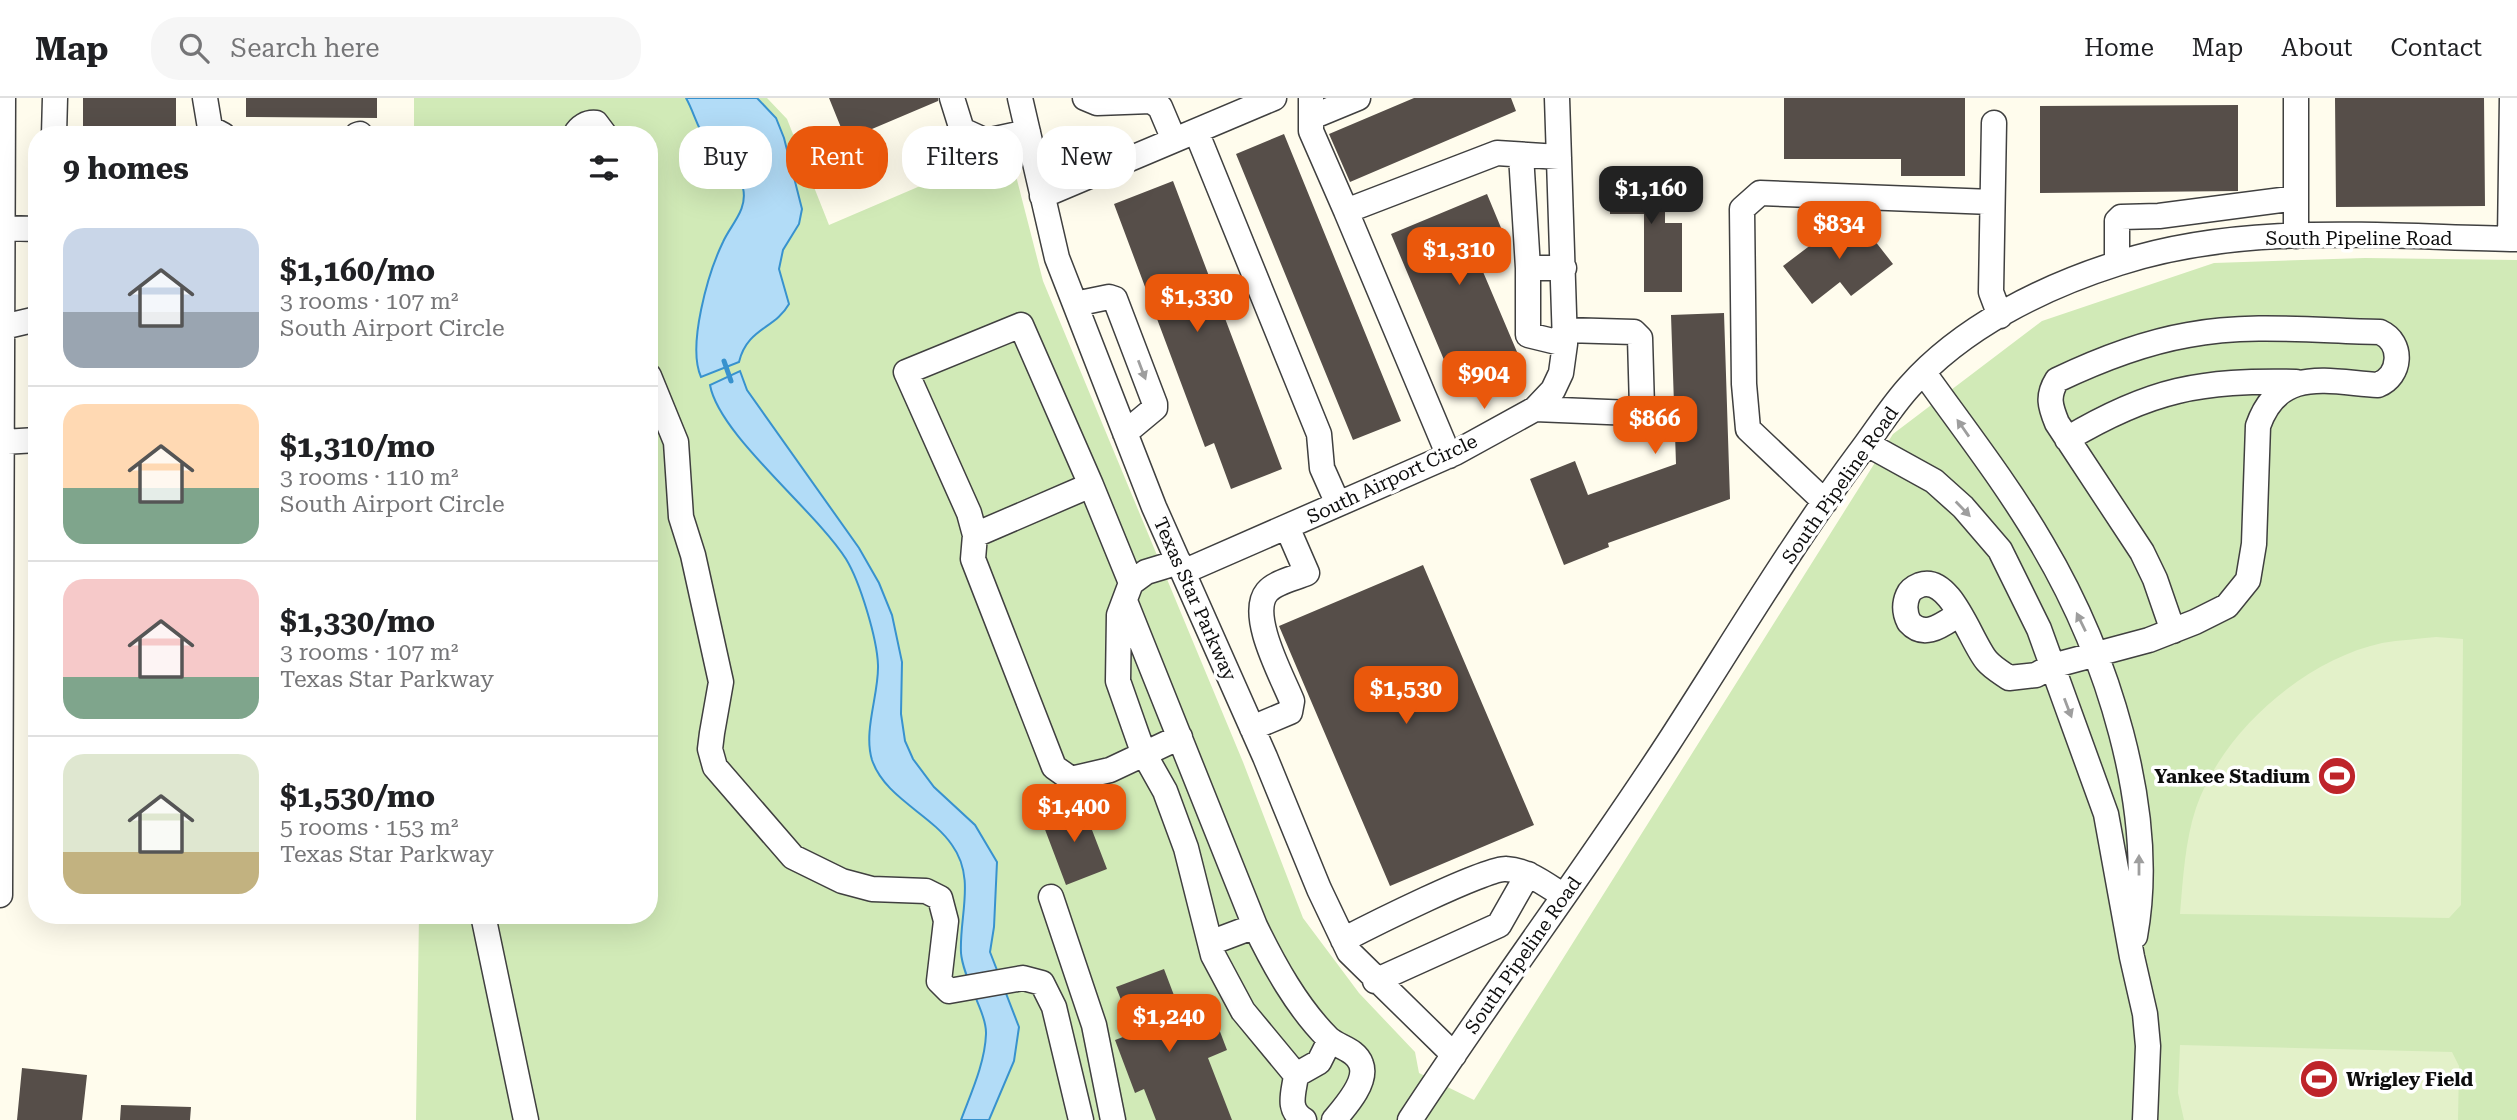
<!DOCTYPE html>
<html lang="en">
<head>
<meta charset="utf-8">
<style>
  :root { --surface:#fff; --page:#f6f6f6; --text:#202124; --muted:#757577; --line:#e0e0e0; --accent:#ea580c }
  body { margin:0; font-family:"Roboto Serif",serif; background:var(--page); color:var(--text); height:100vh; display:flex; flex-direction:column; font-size:26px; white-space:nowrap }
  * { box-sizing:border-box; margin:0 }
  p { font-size:23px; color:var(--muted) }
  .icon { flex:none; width:38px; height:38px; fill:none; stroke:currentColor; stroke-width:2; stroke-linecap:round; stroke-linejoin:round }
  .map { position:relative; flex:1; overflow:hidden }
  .details { position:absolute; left:28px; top:28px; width:630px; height:798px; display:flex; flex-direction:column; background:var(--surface); border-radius:28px; box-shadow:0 7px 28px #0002 }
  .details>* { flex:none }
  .banner { position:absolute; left:679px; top:28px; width:665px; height:63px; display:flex; gap:14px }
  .price { position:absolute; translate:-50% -60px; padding:0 16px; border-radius:14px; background:var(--accent); color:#fff; font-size:23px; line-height:46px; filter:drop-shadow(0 2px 4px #0008) }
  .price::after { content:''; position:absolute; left:50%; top:42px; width:21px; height:16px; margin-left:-10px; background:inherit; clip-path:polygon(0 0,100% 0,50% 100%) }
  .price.active { background:#222; color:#fff }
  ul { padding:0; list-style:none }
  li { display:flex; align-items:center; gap:21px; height:175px; padding:0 35px }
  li+li { border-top:2px solid var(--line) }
  li span { display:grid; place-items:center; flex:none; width:196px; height:140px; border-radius:21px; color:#555 }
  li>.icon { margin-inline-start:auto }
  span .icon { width:84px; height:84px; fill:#fffc; stroke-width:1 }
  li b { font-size:30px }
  h2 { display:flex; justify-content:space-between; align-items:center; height:84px; padding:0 35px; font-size:30px }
  .chip { padding:0 24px; border-radius:28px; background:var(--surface); box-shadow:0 7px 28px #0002; font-size:24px; line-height:63px }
  .chip.active { background:var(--accent); color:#fff }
  header { display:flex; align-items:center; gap:42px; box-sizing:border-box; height:98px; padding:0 35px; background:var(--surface); border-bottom:2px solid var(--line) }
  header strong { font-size:33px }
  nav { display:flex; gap:38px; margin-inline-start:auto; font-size:24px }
  .search { width:490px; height:63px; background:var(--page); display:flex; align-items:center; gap:18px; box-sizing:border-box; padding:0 24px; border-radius:28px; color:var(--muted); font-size:26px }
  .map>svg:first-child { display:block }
  .green { fill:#d1eab7 }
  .pitch { fill:#e3f1c9 }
  .water { fill:#b2dcf7; stroke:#3892ce; stroke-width:2 }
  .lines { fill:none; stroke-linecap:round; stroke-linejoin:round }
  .stream { stroke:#3892ce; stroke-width:5 }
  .building { fill:#564e49 }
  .minor-casing { stroke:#404040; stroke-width:27 }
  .minor { stroke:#fff; stroke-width:24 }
  .oneway { fill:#9e9e9e }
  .labels { text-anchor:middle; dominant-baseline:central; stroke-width:7; stroke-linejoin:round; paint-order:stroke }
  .street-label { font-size:19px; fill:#0d0d0d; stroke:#fff }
  .poi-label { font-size:19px; font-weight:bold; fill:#0d0d0d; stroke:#fff; text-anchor:end }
</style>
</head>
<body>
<header>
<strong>Map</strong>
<div class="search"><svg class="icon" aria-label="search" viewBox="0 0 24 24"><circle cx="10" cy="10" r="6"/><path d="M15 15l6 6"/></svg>Search here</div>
<nav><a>Home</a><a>Map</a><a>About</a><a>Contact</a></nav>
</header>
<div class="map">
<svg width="2517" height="1022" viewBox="0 0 2517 1022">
  <rect width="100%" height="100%" fill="#fffced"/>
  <path class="green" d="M 414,0 L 767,0 L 787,21 L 829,127 L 967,68 L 1015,74 L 1043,183 L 1243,664 L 1303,820 L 1359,895 L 1415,954 L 1419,975 L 1474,1002 L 1893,336 L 2042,223 L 2214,165 L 2365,160 L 2517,162 L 2517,1022 L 416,1022 L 419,817 L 649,817 L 649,37 L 414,37 Z"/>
  <path class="pitch" d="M 2436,539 L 2463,541 L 2461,807 L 2449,820 L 2180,816 C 2183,781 2185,743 2196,710 C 2222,634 2304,562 2382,545 C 2400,542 2418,541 2436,539 Z
    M 2180,947 L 2452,954 L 2459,968 L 2458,1022 L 2184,1022 L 2178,995 Z"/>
  <path class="water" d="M 686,0 L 757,0 L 776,20 L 784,40 L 802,111 L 799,126 L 783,152 L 779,171 L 789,206 C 775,231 747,230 739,264 L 701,279 C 687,248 708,175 723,144 C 731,126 748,112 743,90 C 738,71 719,58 707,43 C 697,30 694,14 686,0 Z
    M 740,273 L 747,292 L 859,450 L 879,485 L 892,517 L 902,564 L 901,616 L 905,643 L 913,661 L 934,689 L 975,727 L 997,764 L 994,829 L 990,854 L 1019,929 L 1014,963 L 989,1022 L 961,1022 C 971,995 985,965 986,936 C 987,915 963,881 961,855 C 959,818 976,780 952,747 C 931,716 885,700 872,662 C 863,633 879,596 878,567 C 877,540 860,484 846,461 C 815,412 719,337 710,287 Z"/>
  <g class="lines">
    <path class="stream" d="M 724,263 L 731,283"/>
  </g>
  <path class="building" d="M 83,0 L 176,0 L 176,37 L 83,37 Z
    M 246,0 L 377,0 L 377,20 L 246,19 Z
    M 829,0 L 938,0 L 938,3 L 846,42 Z
    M 1414,0 L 1511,0 L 1516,13 L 1350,84 L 1329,36 Z
    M 1784,0 L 1965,0 L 1965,78 L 1901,78 L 1901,61 L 1784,61 Z
    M 2335,0 L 2484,0 L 2485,108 L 2336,109 Z
    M 2238,7 L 2238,93 L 2040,95 L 2040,8 Z
    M 1284,36 L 1401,323 L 1353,342 L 1236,56 Z
    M 1610,73 L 1665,73 L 1665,125 L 1682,125 L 1682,194 L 1644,194 L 1644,116 L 1610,116 Z
    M 1173,83 L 1282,371 L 1231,391 L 1214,345 L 1205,349 L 1114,106 Z
    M 1487,96 L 1509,149 L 1478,162 L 1520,261 L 1455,288 L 1391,136 Z
    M 1853,115 L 1893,166 L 1851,198 L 1840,184 L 1812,206 L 1783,168 Z
    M 1724,215 L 1730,401 L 1608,445 L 1609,449 L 1564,467 L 1530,381 L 1575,363 L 1588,397 L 1676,366 L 1671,217 Z
    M 1423,467 L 1534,727 L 1390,788 L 1279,528 Z
    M 1082,706 L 1107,771 L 1066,787 L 1041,721 Z
    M 1164,871 L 1191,942 L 1219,931 L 1227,952 L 1208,960 L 1232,1022 L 1156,1022 L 1144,991 L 1135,995 L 1115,942 L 1134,935 L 1116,889 Z
    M 22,970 L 87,977 L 82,1022 L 17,1022 Z
    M 121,1007 L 191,1009 L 190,1022 L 120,1022 Z"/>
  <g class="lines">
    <g class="minor-casing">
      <path id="minor" d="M 205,0 L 210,30 L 223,37
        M 952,0 L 962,32 L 986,43 L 1028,34
        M 1020,0 L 1057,160 L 1154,409 L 1265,659 L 1319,791 L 1349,854 L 1454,957
        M 1085,0 L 1097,5 L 1151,3 L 1160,9 L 1174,42
        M 1311,0 L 1311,33 L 1346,113 L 1497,55 L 1559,59
        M 2296,0 L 2296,138
        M 1312,19 L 1358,0
        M 1994,25 L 1991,194 L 2000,218
        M 1196,33 L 1319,336 L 1322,370 L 1338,406
        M 54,37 L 55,0
        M 357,37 L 360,36
        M 575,37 C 579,29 587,24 596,25 L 605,37
        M 1521,57 L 1528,170 L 1564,170
        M 1042,98 L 1274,0
        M 1346,113 L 1449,358
        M 4,130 L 37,131
        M 2510,141 L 2512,0
        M 2117,165 L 2117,123 L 2121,119 L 2159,118 L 2296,100
        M 1528,170 L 1528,237 L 1565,246
        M 1075,206 L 1109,199 L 1115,201 L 1155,306 L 1155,310 L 1125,335
        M 3,229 L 37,221
        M 1924,275 C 1964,331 2007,386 2042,446 C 2106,554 2158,711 2135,838
        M 649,278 L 676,344 L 681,419 L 693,457 L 721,584 L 712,635 L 710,651 L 715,669 L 793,759 L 842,783 L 872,791 L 926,793 L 940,800 L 946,823 L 939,883 L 949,893 L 1023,880 L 1042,885 L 1054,909 L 1081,1022
        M 1535,311 L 1632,315 L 1642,310 L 1640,240 L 1634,234 L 1565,232
        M 2067,341 C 2151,291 2201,282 2296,284
        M 3,344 L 37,342
        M 1867,346 L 1934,383 L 1963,409 L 2000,452 L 2039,531 L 2106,716 L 2132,859 L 2145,916 L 2148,948 L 2145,1022
        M 1825,404 L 1748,331 L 1744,286 L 1742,111 L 1760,95 L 1992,104
        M 975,437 L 969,415 L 906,274 L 1021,227 L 1091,387
        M 1179,464 L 1146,474 L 1131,485 L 1119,517 L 1118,583 L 1143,654 L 1165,693 L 1186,750 L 1213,857 L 1243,913 L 1296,977 C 1294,995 1286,1011 1304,1022
        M 1183,474 L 1455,355 L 1535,311 L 1553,292 L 1561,275 L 1565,246 L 1557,0
        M 1131,485 L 1091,387 L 975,437 L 973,461 L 1054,669 L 1071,681 L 1110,672 L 1180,639
        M 1125,503 L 1255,828 C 1274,867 1297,909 1328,940 C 1337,949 1356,951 1361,966 C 1368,984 1345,1009 1334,1022
        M 1959,516 C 1943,526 1925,542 1909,524 C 1905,516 1904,506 1908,497 C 1910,492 1915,489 1920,487 C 1951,476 1971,545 1987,563 C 1993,570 2002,575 2009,580 L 2036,577 L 2052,568 L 2149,542 L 2195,524 L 2227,508 L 2248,482 L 2254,446 L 2258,328 C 2279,268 2327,284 2378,287 C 2401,278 2404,245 2380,234 C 2317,233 2250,225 2188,237 C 2142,245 2099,262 2057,282 C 2047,298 2050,308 2057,325 L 2142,454 L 2155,481 L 2173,533
        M 1252,630 L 1290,614 L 1292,603 C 1282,578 1248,517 1267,494 C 1275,484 1296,480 1307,475 L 1287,429
        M 0,797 L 3,0
        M 1051,799 L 1094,927 L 1113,1022
        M 483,817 L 526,1022
        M 1343,842 C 1366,830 1487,769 1506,771 C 1528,772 1546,787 1564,798
        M 1210,845 L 1255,828
        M 1375,883 L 1499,827 L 1528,776
        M 1296,977 L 1319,964 L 1330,942
        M 1410,1022 C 1493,895 1584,774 1667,647 C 1730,550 1789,450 1858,357 C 1875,335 1890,310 1909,289 C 1962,229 2043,189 2119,165 C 2245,124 2386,139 2517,141"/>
    </g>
    <use href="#minor" class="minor"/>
  </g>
  <defs><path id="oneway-solid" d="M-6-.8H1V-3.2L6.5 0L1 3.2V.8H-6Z" transform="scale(1.75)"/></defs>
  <g class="oneway">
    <use href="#oneway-solid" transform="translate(1142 272) rotate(69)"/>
    <use href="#oneway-solid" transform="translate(1963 330) rotate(-125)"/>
    <use href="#oneway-solid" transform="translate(1963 411) rotate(46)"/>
    <use href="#oneway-solid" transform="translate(2081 524) rotate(-116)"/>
    <use href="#oneway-solid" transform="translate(2068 610) rotate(69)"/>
    <use href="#oneway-solid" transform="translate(2139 767) rotate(-90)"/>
  </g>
  <defs>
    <g id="stadium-disc" transform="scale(2.0125)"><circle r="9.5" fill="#be242a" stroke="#fff"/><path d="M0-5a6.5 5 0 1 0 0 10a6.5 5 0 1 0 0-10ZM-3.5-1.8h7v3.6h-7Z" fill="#fff"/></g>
  </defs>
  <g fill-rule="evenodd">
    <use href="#stadium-disc" x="2337" y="678"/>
    <use href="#stadium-disc" x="2319" y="981"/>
  </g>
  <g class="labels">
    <g class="street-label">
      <text x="2359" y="140">South Pipeline Road</text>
      <text transform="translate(1392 381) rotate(-25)">South Airport Circle</text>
      <text transform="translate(1840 387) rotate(-55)">South Pipeline Road</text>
      <text transform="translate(1195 501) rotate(66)">Texas Star Parkway</text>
      <text transform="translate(1523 857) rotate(-55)">South Pipeline Road</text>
    </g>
    <g class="poi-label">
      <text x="2310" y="678">Yankee Stadium</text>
      <text x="2346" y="981" text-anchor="start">Wrigley Field</text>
    </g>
  </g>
</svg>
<b class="price active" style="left:1651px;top:128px">$1,160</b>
<b class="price" style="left:1839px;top:163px">$834</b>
<b class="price" style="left:1459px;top:189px">$1,310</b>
<b class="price" style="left:1197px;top:236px">$1,330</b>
<b class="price" style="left:1484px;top:313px">$904</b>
<b class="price" style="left:1655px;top:358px">$866</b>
<b class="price" style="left:1406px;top:628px">$1,530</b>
<b class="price" style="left:1074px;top:746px">$1,400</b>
<b class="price" style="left:1169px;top:956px">$1,240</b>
<div class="banner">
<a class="chip">Buy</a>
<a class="chip active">Rent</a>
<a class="chip">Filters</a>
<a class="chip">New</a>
</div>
<section class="details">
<h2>9 homes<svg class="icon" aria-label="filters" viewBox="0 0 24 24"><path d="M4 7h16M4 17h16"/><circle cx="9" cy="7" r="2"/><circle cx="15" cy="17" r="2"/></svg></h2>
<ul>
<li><span style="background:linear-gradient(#c9d6e8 60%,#9aa5b1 0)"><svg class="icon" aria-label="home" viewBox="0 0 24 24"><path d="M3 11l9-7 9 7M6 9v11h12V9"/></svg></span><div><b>$1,160/mo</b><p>3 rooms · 107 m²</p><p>South Airport Circle</p></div></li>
<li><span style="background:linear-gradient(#ffd9b3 60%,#7fa58c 0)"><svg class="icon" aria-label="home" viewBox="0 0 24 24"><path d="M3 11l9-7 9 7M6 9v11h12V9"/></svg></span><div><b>$1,310/mo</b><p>3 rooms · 110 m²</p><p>South Airport Circle</p></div></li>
<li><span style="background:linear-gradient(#f6c9c9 70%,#7fa58c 0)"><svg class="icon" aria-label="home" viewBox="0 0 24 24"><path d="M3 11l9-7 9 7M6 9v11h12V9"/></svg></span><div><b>$1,330/mo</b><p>3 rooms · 107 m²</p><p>Texas Star Parkway</p></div></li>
<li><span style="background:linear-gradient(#dfe7d0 70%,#c2b280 0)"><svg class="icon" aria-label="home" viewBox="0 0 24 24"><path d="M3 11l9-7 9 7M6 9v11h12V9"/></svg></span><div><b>$1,530/mo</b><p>5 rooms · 153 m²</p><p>Texas Star Parkway</p></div></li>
</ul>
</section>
</div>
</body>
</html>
